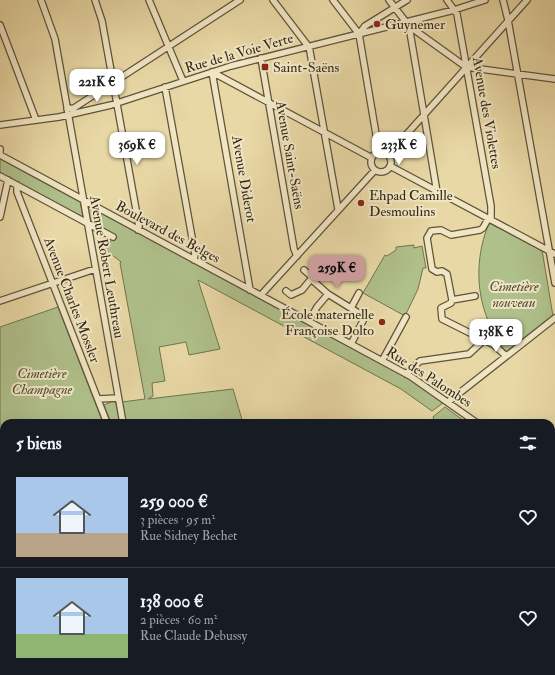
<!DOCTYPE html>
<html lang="fr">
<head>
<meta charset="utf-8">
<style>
  :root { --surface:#171b24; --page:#242831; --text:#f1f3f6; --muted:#9ea1a6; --line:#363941; --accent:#c59692 }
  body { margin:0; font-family:"IM FELL Double Pica",serif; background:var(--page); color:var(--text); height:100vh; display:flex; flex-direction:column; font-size:15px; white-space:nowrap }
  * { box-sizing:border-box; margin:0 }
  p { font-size:13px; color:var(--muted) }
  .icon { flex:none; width:22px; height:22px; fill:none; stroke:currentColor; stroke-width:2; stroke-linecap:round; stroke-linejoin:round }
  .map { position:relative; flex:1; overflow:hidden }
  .side { position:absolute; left:0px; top:419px; width:555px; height:256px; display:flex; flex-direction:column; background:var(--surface); border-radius:12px 12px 0 0; box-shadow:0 4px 16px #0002 }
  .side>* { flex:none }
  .price { position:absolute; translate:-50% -34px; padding:0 9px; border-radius:8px; background:#fff; color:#222; font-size:13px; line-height:26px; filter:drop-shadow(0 1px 2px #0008) }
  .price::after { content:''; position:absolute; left:50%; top:24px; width:12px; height:9px; margin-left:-6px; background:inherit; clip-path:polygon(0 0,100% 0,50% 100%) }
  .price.selected { background:var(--accent); color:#111 }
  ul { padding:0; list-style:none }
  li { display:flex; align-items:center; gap:12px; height:100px; padding:0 16px }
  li+li { border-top:1px solid var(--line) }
  li span { display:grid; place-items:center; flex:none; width:112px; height:80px; border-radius:0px; color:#555 }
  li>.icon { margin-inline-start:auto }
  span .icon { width:48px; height:48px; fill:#fffc; stroke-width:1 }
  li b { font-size:17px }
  h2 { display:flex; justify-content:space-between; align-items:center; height:48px; padding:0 16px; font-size:17px }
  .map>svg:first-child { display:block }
  .green { fill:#afc08b; stroke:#717451 }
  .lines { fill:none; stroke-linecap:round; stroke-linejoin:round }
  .minor-casing { stroke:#60533a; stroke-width:8 }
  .minor { stroke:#f0e6c4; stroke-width:5.5 }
  .poi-dot { fill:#8f2418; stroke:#f0e6c4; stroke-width:1.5 }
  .labels { text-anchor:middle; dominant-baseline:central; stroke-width:4; stroke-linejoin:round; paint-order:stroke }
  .poi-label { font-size:14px; fill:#332717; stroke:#f0e6c4; text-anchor:start }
  .street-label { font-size:14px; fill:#332717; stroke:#f0e6c4 }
  .park-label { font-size:14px; font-style:italic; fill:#524d34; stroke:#f0e6c4 }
</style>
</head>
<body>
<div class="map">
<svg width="555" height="675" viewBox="0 0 555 675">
  <rect width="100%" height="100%" fill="#e8d8a5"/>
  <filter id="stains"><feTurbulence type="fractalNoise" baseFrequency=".005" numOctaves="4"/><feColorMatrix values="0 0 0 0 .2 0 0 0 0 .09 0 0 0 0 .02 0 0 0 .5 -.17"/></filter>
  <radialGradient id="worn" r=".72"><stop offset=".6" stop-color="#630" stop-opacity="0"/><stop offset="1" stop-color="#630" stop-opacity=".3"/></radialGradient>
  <path class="green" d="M 0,157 L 80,201 L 83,217 L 0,174 Z
    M 91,207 L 405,375 L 443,403 L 432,411 L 401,389 L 198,280 L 220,349 L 189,355 L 186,342 L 159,347 L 165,381 L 152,383 L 153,396 L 148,399 L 233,389 L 243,423 L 126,423 L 122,402 L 145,399 L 120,263 L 121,262 L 106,250 L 114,235 L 90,221 L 88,208 Z
    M 489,223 L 542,250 L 553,316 L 506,352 C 477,314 471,267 489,223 Z
    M 414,245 L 414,248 L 422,246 L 426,268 L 423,268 L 418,289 L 405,316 L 363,293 L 385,255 L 387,256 L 396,250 L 396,247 Z
    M 58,307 L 103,423 L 4,423 L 4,484 L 0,486 L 0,327 Z
    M 113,401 L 116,403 L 120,423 L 111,423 L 104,405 Z
    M 445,407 L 467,423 L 435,423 L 433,417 Z"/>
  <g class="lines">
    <g class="minor-casing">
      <path id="minor" d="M 41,0 L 55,39 L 123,423
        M 95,0 L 102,21 L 139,226 L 138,230
        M 149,0 L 183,81
        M 273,0 L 308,46
        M 333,0 L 359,34
        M 389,0 L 409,26 L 466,67 L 555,79
        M 447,0 L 457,14 L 491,206 L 491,220
        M 503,0 L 508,20 L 555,283
        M 0,25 L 36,120
        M 409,26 L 437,192
        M 359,34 L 379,152
        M 359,34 L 365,26 L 407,0
        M 309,46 L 338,209
        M 261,58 L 294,249 L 297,256
        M 212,72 L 250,290
        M 212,72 L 372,158
        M 165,87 L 195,254 L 194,260
        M 67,109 L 74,108 L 240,0
        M 0,125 L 59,117 L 111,105 L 231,66 L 454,10 L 485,0
        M 0,149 L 0,153
        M371 162a10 10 0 1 1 20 0a10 10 0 1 1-20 0Z
        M 0,155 L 410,376 L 477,423
        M 388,155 L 527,0
        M 390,166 L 555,254
        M 0,176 L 113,237
        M 17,185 L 17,192 L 107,423
        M 0,217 L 8,180
        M 488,219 L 483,228 L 480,230 L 451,235 L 441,230 L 431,231 L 427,238 L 432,269 L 437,272 L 442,271 L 447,274 L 452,300 L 451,303 L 441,308 L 442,319 L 494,345 L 506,356
        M 304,270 L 311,276 L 311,279 L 328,294 L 365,317 L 351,344
        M 286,291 L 291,295 L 302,290 L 311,279
        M 261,295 L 375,170
        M 452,300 L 475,296
        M 0,301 L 95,269
        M 351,308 L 359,293
        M 309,321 L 317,307 L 328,294
        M 382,361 L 406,317
        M 406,374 L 420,361 L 469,354 L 484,340
        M 98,399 L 118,398
        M 448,402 L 555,318
        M 551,474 L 555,477
        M 551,490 L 555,493
        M 0,511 L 4,510
        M 551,546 L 555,569
        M 0,595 L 4,617
        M 551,655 L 555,649
        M 11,671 L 12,675
        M 115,671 L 115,675
        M 166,671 L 167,675
        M 218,671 L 219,675
        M 268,671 L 269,675
        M 319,671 L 320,675
        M 369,671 L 370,675
        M 374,671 L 379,675
        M 420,671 L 421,675
        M 471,671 L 472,675
        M 522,671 L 523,675
        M 44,675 L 64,671
        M 246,675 L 251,671
        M 538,675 L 541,671"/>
    </g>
    <use href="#minor" class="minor"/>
  </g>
  <g class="poi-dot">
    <circle cx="377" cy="24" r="4"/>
    <rect x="261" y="63" width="8" height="8" rx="2"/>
    <circle cx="361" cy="203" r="4"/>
    <circle cx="382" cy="322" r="4"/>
  </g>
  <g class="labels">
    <g class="poi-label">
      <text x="385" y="24">Guynemer</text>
      <text x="273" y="67">Saint-Saëns</text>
      <text x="369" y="195">Ehpad Camille<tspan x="369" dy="16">Desmoulins</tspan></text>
      <text x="374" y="314" text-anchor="end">École maternelle<tspan x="374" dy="16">Françoise Dolto</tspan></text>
    </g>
    <g class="street-label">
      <text transform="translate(239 53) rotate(-16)">Rue de la Voie Verte</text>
      <text transform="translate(487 113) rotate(80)">Avenue des Violettes</text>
      <text transform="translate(290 155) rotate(80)">Avenue Saint-Saëns</text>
      <text transform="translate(244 179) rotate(80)">Avenue Diderot</text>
      <text transform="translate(168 232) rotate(28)">Boulevard des Belges</text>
      <text transform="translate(107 267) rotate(80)">Avenue Robert Leuthreau</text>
      <text transform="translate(72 300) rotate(69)">Avenue Charles Mossler</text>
      <text transform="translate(429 377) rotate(33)">Rue des Palombes</text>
    </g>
    <g class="park-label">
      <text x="514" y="286">Cimetière<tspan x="514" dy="16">nouveau</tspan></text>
      <text x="42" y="373">Cimetière<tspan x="42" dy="16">Champagne</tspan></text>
    </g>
  </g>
  <rect width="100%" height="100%" filter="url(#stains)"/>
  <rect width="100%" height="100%" fill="url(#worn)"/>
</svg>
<b class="price" style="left:97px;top:103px">221K €</b>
<b class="price" style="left:137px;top:166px">369K €</b>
<b class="price" style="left:399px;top:166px">233K €</b>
<b class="price selected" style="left:337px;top:289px">259K €</b>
<b class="price" style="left:496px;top:353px">138K €</b>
<section class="side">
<h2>5 biens<svg class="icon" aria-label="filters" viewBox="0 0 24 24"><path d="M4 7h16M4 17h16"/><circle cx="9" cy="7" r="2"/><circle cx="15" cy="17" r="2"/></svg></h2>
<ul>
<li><span style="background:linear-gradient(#a9c7e8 70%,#b9a48a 0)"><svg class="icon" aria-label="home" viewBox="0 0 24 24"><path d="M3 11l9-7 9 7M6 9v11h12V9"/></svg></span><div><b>259 000 €</b><p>3 pièces · 95 m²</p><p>Rue Sidney Bechet</p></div><svg class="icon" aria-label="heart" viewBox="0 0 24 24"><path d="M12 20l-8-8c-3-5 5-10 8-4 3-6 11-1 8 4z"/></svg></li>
<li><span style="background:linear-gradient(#a9c7e8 70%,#8fb573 0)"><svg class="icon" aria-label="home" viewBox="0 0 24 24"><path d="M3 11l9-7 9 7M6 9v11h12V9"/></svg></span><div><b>138 000 €</b><p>2 pièces · 60 m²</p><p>Rue Claude Debussy</p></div><svg class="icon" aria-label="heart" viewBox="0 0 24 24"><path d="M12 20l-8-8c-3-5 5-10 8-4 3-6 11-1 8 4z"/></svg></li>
</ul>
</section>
</div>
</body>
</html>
